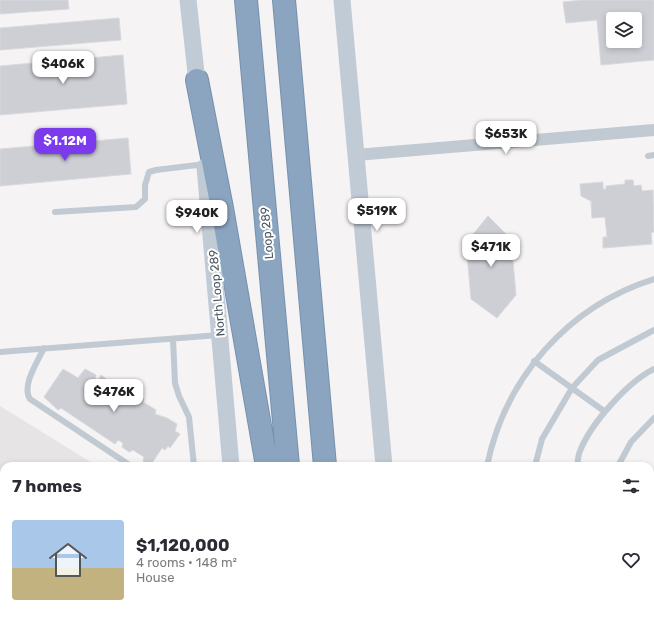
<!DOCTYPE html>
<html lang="en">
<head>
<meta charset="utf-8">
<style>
  :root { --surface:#fff; --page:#f7f7f7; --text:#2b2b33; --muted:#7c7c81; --accent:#7c3aed }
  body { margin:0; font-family:Rubik,sans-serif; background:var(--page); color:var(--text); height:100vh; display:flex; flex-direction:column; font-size:15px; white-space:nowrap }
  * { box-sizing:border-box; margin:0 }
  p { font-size:13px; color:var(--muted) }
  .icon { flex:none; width:22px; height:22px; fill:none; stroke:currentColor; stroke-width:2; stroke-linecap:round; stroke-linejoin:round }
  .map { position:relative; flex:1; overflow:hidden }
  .drawer { position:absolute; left:0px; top:462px; width:654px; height:156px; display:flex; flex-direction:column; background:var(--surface); border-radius:12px 12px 0 0; box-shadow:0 2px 6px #0003 }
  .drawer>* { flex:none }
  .fabs { position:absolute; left:606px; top:12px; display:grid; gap:8px }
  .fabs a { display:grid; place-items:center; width:36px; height:36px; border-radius:4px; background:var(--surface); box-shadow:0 2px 6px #0003; font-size:20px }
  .price { position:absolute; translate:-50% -34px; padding:0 9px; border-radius:8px; background:#fff; color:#222; font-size:13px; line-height:26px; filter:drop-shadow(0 1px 2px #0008) }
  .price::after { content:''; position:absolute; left:50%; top:24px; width:12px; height:9px; margin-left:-6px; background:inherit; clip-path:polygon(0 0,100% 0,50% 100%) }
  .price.selected { background:var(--accent); color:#fff }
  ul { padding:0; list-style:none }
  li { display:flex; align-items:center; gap:12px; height:100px; padding:0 12px }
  li span { display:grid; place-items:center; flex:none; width:112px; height:80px; border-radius:4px; color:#555 }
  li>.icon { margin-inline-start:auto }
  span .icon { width:48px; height:48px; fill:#fffc; stroke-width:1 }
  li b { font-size:17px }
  h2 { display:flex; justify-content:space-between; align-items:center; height:48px; padding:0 12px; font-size:17px }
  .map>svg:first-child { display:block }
  .education { fill:#e6e4e5 }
  .building { fill:#cdcfd5; stroke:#d7d9de; fill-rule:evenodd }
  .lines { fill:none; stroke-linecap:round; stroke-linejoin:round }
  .highway-casing { stroke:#7690ad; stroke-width:24 }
  .lane { stroke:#c1cad2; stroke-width:6 }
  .street { stroke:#c1cad2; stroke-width:12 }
  .secondary { stroke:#c1cbd6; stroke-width:17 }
  .highway { stroke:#8ba5c1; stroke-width:22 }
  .labels { text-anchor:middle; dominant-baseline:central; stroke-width:4; stroke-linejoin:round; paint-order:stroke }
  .street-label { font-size:12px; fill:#4a5661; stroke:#fff }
</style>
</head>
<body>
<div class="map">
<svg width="654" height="618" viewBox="0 0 654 618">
  <rect width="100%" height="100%" fill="#f5f3f3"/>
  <path class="education" d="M 0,406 L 97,466 L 4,466 L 4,614 L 231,614 L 231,618 L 0,618 Z"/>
  <path class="building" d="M 0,0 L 68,0 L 69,9 L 0,14 Z
    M 582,0 L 654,0 L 654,60 L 601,65 L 597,20 L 566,23 L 563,2 ZM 613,19 L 635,19 L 635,41 L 613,41 Z
    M 119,18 L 121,40 L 0,50 L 0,28 Z
    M 123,55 L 127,104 L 0,115 L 0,66 Z
    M 128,138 L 131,174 L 0,186 L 0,149 Z
    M 625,180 L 633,180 L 634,186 L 641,185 L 642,191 L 653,190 L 654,232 L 651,233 L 652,244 L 603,248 L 603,237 L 607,237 L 605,217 L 592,218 L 591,201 L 581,196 L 580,184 L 603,182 L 603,189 L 606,189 L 606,186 L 625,184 Z
    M 488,216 L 511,239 L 516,295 L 497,318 L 471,299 L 466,243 Z
    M 63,369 L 78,378 L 85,369 L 96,375 L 95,379 L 98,381 L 101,375 L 116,386 L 118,383 L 144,399 L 143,402 L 156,410 L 155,414 L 167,418 L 177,424 L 175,431 L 180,434 L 170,448 L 168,446 L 165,450 L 162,448 L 150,466 L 143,461 L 144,457 L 133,450 L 129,452 L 122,447 L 123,443 L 118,440 L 115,444 L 61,408 L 58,410 L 44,397 Z
    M 650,561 L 654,561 L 654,614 L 639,615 L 650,614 Z"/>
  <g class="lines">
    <g class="highway-casing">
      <path id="highway" d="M 246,0 L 288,466
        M 284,0 L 325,466
        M 197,80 L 222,208 L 267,466
        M 284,614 L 284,618
        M 300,614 L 301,618
        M 338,614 L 338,618"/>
    </g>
    <path class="lane" d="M 648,156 L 654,155
      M 55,212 L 136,207 L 145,199 L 145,185 L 149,172 L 156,170 L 205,164
      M 173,339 L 175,383 L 179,396 L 189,417 L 194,466
      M 44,348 C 38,361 21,386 30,399 L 131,466
      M 0,352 L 219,335
      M 534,361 L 604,411
      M 487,466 C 505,378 568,306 654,279
      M 535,466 L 542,439 L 572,388 L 598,360 L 654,330
      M 577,466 C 578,461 578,455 580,451 C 591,423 628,382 654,369
      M 618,466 L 631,442 L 654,418
      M 650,511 L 654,511
      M 506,614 L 508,618
      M 561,614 L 563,618
      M 631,614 L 631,618"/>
    <path class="street" d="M 356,155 L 654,130"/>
    <path class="secondary" d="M 188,0 L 198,91
      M 342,0 L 384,466
      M 205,167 L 231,466
      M 244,614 L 244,618
      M 396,614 L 396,618"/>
    <use href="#highway" class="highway"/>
  </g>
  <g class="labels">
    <g class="street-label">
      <text transform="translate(267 233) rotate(-95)">Loop 289</text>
      <text transform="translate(217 293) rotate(-95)">North Loop 289</text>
    </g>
  </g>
</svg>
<div class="fabs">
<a><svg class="icon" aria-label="layers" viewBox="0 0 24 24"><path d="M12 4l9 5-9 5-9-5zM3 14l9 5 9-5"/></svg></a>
</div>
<b class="price" style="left:63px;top:85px">$406K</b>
<b class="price" style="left:506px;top:155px">$653K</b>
<b class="price selected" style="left:65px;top:162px">$1.12M</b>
<b class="price" style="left:377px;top:232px">$519K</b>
<b class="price" style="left:197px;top:234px">$940K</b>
<b class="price" style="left:491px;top:268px">$471K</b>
<b class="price" style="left:114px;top:413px">$476K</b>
<section class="drawer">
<h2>7 homes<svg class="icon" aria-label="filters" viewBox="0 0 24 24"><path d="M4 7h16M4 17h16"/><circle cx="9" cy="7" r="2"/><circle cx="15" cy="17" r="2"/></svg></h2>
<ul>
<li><span style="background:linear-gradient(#a9c7e8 60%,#c2b280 0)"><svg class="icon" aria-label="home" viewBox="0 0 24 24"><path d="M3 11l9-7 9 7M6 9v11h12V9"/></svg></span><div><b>$1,120,000</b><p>4 rooms · 148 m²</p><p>House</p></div><svg class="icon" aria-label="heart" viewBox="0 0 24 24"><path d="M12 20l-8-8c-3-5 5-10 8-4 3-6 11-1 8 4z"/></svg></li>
</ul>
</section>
</div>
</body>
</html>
